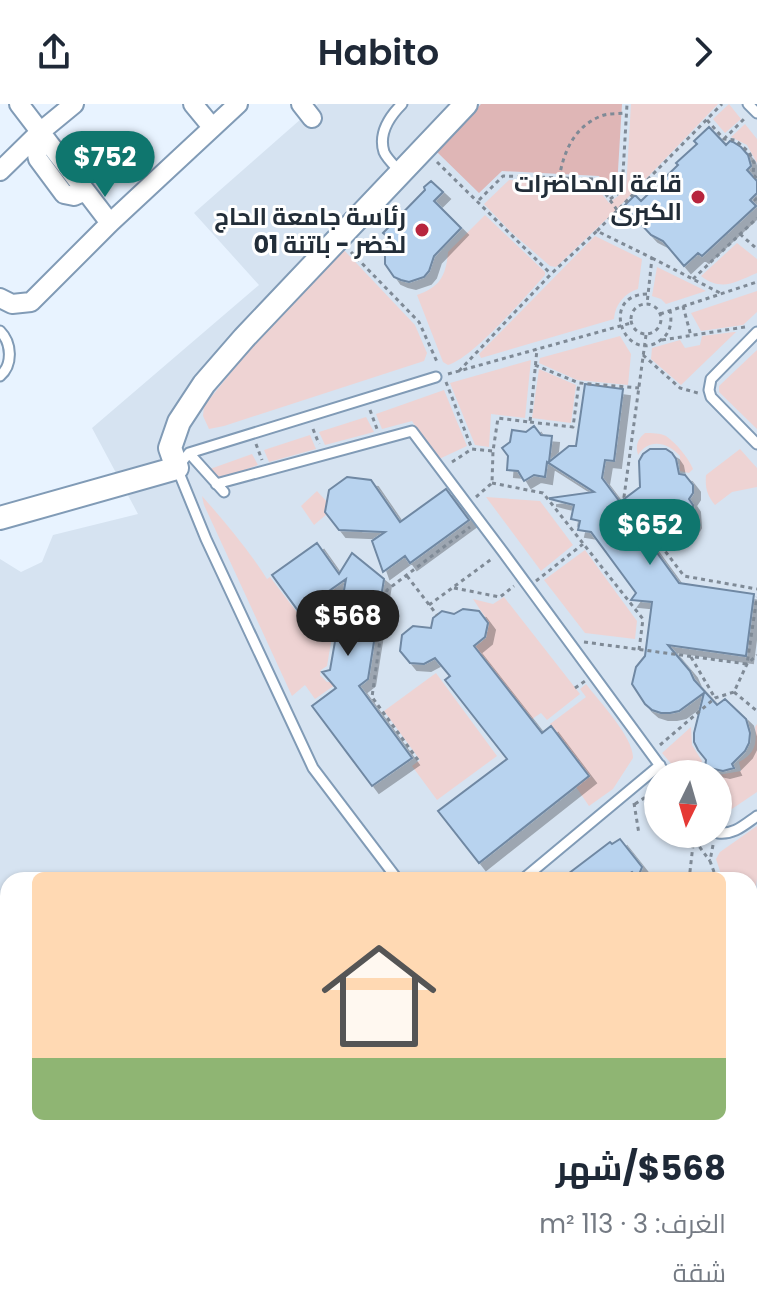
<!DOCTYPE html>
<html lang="ar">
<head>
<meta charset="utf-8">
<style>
  :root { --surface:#fff; --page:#f2f2f3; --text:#1f2937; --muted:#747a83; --line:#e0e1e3; --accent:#0f766e }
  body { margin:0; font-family:Poppins,Cairo,sans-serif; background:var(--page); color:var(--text); direction:rtl; height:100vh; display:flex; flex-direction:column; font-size:30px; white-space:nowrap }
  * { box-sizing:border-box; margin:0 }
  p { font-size:26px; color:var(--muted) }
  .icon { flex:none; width:44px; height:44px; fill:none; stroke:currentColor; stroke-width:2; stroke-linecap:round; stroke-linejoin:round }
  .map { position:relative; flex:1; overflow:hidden; direction:ltr }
  .sheet { position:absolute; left:0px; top:768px; width:758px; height:442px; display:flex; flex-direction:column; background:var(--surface); border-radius:24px 24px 0 0; box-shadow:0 2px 6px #0004; direction:rtl }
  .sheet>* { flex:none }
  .needle { width:52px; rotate:185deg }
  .fabs { position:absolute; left:644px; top:656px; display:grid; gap:16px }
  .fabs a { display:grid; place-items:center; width:88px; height:88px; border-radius:50%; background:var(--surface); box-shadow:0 2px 6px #0004; font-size:40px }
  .price { position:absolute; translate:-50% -68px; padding:0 18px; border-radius:28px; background:var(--accent); color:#fff; font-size:26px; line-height:52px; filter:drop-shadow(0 2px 4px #0008) }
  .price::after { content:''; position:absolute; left:50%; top:48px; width:24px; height:18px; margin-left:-12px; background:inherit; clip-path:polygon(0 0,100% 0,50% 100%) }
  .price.current { background:#222; color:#fff }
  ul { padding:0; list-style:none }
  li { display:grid; align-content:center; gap:16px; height:424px; padding:0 32px }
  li+li { border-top:2px solid var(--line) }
  li span { display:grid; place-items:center; height:248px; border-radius:12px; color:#555 }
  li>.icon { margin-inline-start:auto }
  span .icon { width:144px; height:144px; fill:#fffc; stroke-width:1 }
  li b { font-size:34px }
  header { display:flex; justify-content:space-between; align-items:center; height:104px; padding:0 32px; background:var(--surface); font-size:36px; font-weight:600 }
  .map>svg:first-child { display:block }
  .built { fill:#d6e3f1; fill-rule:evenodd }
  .green { fill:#eed3d3 }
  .forest { fill:#dfb6b6 }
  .building { fill:#b8d3ef; stroke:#6f88a3; stroke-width:2; filter:url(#shadow) }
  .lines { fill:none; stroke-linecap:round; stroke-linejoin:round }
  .service-casing { stroke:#819bb6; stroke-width:13 }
  .minor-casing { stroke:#819bb6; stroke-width:22 }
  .tertiary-casing { stroke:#819bb6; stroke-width:26 }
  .path { stroke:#7f8a96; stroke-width:3; stroke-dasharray:4 4; stroke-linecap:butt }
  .service { stroke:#fff; stroke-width:9 }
  .minor { stroke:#fff; stroke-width:18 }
  .tertiary { stroke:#fff; stroke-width:22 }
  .poi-dot { fill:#b7253d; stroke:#fff; stroke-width:3 }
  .labels { text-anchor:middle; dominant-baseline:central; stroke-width:6; stroke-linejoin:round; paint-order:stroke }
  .poi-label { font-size:24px; font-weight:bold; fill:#222d38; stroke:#fff; text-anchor:end }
</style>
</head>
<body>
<header><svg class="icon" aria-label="forward" viewBox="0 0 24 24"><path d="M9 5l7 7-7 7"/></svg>Habito<svg class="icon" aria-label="share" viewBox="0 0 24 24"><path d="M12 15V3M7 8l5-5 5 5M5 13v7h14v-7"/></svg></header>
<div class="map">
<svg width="757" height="1209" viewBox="0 0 757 1209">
  <defs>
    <filter id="shadow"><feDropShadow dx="7" dy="7" stdDeviation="0" flood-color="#0004"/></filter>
  </defs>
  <rect width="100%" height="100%" fill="#e8f3ff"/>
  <path class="built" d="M 318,0 L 757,0 L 757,1209 L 357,1209 L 352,1202 L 750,1202 L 750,776 L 8,776 L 8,843 L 0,833 L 0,455 L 21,468 L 42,458 L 53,431 L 138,410 L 92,324 L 259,181 L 194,109 ZM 658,670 L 718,670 L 718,730 L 658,730 Z"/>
  <path class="green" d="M 631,0 L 718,0 L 615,107 L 556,163 L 550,162 L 511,128 L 484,100 L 509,76 L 594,80 L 609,99 L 626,86 Z
    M 729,0 L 741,15 L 725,29 L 713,15 Z
    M 745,20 L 757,35 L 757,59 L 747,41 L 731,33 Z
    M 485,111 L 545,168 L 545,171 C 525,193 473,254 448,261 L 443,258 L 417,191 C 440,183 446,172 448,148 Z
    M 595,132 L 642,155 L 638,185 C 625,189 615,200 614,215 L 481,254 L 479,250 Z
    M 737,139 L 757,155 L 757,169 C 735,178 722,188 701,172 Z
    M 342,144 L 415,221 L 427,249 L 424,257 L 224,322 L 209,325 L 203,312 L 204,302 L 274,215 Z
    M 657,163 L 706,187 L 666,200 L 661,195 L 652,192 Z
    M 757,187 L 757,208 L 743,221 L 701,227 L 691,209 Z
    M 734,228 L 736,228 L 681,281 L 651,255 L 652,244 L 680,236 L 685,244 L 700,241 L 702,232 Z
    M 620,232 L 631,250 L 628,281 L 577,276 L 539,259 L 540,254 Z
    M 757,246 L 757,325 L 719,288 L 719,282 Z
    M 531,256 L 525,314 L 491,310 L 489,343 L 475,341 L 450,279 Z
    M 539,265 L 576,281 L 571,319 L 532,314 Z
    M 444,286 L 467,342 L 437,356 L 412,317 L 382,325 L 376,310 Z
    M 366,313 L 374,328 L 325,341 L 319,328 Z
    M 645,329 C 652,329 660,329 666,332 C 676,339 688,353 693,365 L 689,369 L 680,367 L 680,352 C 667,338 649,334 638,351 C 635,341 638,335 645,329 Z
    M 310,331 L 316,345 L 269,358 L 264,346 Z
    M 740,345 L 757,364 L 757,383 L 732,388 L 715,401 C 707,391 705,384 706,371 Z
    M 252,350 L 258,361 L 219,375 L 210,365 Z
    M 317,387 L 327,398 L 327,410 L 314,421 L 301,402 Z
    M 202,392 C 225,418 248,445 267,475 L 270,473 L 299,511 L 335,485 L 339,491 L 327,562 L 321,566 L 320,571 L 327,578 L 339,578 L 315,595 L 305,581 L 292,592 L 204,401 Z
    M 486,393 L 540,397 L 573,441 L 541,467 Z
    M 585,446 L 637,517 L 635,535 L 585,529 L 544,476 Z
    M 504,493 L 580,590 L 547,616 L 541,609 L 532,615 L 479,548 L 469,555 L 466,550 L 486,534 L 489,519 L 473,495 L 493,500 Z
    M 436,569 L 497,652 L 437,696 L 412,662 L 420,656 L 384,607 Z
    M 586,580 C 599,597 634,634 633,654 L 613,685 L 589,702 L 576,683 L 589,672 L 550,620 L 586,593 L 580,585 Z
    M 757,620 L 757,688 L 723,711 L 718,712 L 718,671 L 741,667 L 739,658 C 755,649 757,641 755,623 Z
    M 691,623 L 692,641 L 702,657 L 699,665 L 708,670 L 680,670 L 662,649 Z
    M 757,722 L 757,774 L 751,825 L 750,776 L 723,776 L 716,755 L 720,748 Z
    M 750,872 L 755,880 L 757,880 L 757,919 L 750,916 Z
    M 750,945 L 757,955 L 757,1077 L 750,1068 Z"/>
  <path class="forest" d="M 481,0 L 622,0 L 617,83 L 611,88 L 599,72 L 502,67 L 479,89 L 437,48 Z"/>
  <path class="building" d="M 709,23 L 726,41 L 730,37 L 733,38 L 741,43 L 748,51 L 751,62 L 747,66 L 757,77 L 757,89 L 750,96 L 756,102 L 702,152 L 698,149 L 684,162 L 663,137 L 651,131 L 624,102 L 635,91 L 641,97 L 678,61 L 676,59 L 697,40 L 694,37 Z
    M 431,77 L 443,88 L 434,97 L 461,124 L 434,152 L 429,167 L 424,173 L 409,178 L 401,176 L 394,173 L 385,160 L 385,151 L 389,134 L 383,129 L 425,86 L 424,83 Z
    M 585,280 L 623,285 L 614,357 L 605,356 L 602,374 L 620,398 L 640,383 L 639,357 L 643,350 L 650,345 L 666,345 L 672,349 L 676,355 L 679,370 L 685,371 L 693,381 L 693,389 L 689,395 L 693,401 L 694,417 L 690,424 L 676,430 L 642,428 L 679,479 L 754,490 L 746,552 L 668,541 L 690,567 L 694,576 L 717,601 L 725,595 L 746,615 L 750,629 L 749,639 L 745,647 L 732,660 L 734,664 L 723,667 L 705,663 L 706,656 L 698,646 L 694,638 L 694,629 L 704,589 L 679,607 L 670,609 L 661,609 L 652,606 L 645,600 L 632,580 L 636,563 L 645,552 L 652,498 L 631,496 L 636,489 L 591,428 L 578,426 L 580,417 L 571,415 L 574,401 L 550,395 L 550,394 L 594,388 L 547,358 L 545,373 L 534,371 L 524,377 L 518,367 L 507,366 L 508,352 L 502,344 L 510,338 L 512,326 L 526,328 L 534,322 L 541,331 L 552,332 L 549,358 L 569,342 L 576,342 Z
    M 347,373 L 371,376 L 400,418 L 446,385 L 469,416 L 410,459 L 405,452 L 383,468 L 372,437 L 385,428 L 339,426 L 325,408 L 329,386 Z
    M 317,439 L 339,470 L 352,449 L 384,475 L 368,575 L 359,582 L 412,654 L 372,682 L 312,602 L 336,584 L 322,568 L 330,566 L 346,475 L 299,508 L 272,471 Z
    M 463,505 L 479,507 L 488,519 L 485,533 L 474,542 L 542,629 L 551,622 L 589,672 L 479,759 L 438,707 L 507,655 L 445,576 L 450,572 L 435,554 L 424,560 L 410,559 L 400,547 L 402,531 L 413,522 L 431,524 L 433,514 L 442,507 L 454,510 Z
    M 620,735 L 642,763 L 638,773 L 632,768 L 620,776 L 560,776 L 610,738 L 612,740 Z"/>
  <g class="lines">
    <g class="service-casing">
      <path id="service" d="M 748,0 L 757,9
        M 401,69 C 396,63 387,55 384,48 C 378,29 390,12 402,0
        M 0,227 C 12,239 13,261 0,272
        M 757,228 L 711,275 L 709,286 L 711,293 L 757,340
        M 189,349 L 224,388
        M 216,380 L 412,327 L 503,448 L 666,670
        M 718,729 C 734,731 744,721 757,712
        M 398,776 L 313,664 L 206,435 L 177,364 L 189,349 L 436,273
        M 522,776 L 660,661"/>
    </g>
    <g class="minor-casing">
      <path id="minor" d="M 19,0 L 110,119
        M 193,0 L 212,23
        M 301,0 L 312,14
        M 47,37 C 41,43 35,46 38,55 L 64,90 L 74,92 L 85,87
        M 0,67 L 40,28 L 74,0
        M 0,194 L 12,200 L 31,198 L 110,119 L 238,0
        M 0,840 L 8,851
        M 0,1016 L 8,1011
        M 0,1171 L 8,1165
        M 270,1202 L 275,1209
        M 209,1209 L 217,1202"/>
    </g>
    <g class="tertiary-casing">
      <path id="tertiary" d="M 0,414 L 177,364 L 170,344 L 179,318 L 204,280 L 244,234 L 466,0"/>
    </g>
    <path class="path" d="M 707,16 L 724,35 L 735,36 L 749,48 L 754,59 L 753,71 L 757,74
      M 724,35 L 744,15
      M 437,58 L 551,170
      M 559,74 C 564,47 574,23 601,12 C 608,9 618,10 626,9
      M 757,94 L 755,96 L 757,99
      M 610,95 L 622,87 L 627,0
      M 479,96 L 503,72 L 595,75 L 617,106
      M 597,127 L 722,0
      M 740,130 L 757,145
      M 351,148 L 419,218 L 438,260
      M 652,154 L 720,189
      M 693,175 L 757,114
      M 647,190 C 597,191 626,264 662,235 C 671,228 672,217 670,206
      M631 215a15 15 0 1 1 30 0a15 15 0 1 1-30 0Z
      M 683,202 L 691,232
      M 660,210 L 757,178
      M 646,231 L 624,393 L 684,472 L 757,485
      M 662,236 L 745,223
      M 643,251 L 680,284 L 698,289
      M 535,261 L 579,279 L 639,284
      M 459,267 L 551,170 L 597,127 L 652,154 L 647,200
      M 448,270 L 631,219
      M 446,278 L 472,345 L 493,347
      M 370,306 L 377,325
      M 530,318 L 573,323 L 579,279
      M 313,325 L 319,340
      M 256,340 L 262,356
      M 452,358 L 472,345
      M 492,379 L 543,389 L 643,515 L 639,546
      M 476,393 L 492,379 L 493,347 L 498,314 L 530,318 L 537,245
      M 407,472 L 437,511
      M 536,477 L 583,440
      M 454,484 L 500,493 L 514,482
      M 429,501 L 493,454
      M 584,538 L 747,560 L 757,493
      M 691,553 L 715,594
      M 575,584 L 585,577
      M 734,588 L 757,607
      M 660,641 L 715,594 L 734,588 L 747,560 L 757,551
      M 418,656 L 372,593 L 387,486 L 470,423
      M 634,699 L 639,730
      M 635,700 L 658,685
      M 690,730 L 710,757
      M 713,741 L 710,757 L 717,776
      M 689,776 L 693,741 L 694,736 L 700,730
      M 750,835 L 757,835
      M 750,845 L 757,855"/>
    <use href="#service" class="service"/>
    <use href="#minor" class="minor"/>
    <use href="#tertiary" class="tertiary"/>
  </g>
  <g class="poi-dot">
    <circle cx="698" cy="93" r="8"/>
    <circle cx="422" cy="126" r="8"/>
  </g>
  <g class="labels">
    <g class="poi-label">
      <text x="682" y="79">قاعة المحاضرات<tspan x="682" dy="28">الكبرى</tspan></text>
      <text x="406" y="112">رئاسة جامعة الحاج<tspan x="406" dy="28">لخضر - باتنة 01</tspan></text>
    </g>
  </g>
</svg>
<div class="fabs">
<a><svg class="needle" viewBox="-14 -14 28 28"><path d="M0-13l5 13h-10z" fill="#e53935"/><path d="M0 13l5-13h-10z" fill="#747a83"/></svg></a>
</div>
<b class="price" style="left:105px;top:95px">$752</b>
<b class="price" style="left:650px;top:463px">$652</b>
<b class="price current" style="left:348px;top:554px">$568</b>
<section class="sheet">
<ul>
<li><span style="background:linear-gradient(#ffd9b3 75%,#8fb573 0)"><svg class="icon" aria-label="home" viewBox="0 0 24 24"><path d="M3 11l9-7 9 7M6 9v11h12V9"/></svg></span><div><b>$568/شهر</b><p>الغرف: 3 · 113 m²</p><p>شقة</p></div></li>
</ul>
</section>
</div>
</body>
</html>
